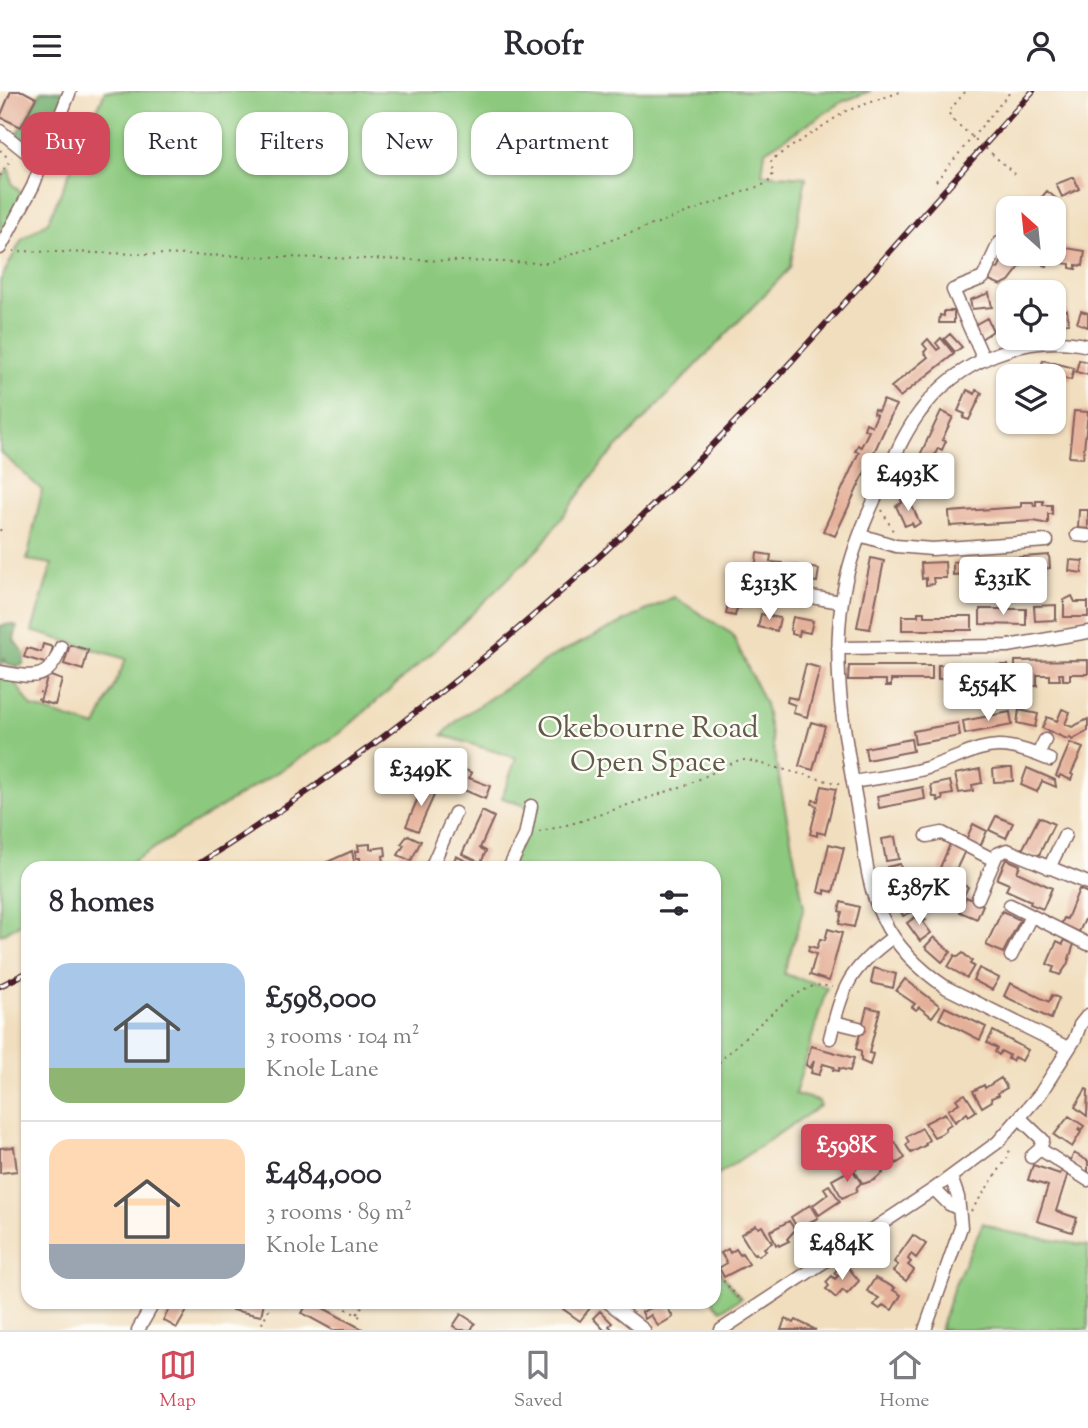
<!DOCTYPE html>
<html lang="en">
<head>
<meta charset="utf-8">
<style>
  :root { --surface:#fff; --page:#f2f2f3; --text:#2b2b33; --muted:#7c7c81; --line:#e1e1e2; --accent:#d1495b }
  body { margin:0; font-family:"Sorts Mill Goudy",serif; background:var(--page); color:var(--text); height:100vh; display:flex; flex-direction:column; font-size:26px; white-space:nowrap }
  * { box-sizing:border-box; margin:0 }
  p { font-size:23px; color:var(--muted) }
  .icon { flex:none; width:38px; height:38px; fill:none; stroke:currentColor; stroke-width:2; stroke-linecap:round; stroke-linejoin:round }
  .map { position:relative; flex:1; overflow:hidden }
  .sheet { position:absolute; left:21px; top:770px; width:700px; height:448px; display:flex; flex-direction:column; background:var(--surface); border-radius:21px; box-shadow:0 2px 5px #0004 }
  .sheet>* { flex:none }
  .banner { position:absolute; left:21px; top:21px; width:700px; height:63px; display:flex; gap:14px }
  .needle { width:46px; rotate:333deg }
  .tools { position:absolute; left:996px; top:105px; display:grid; gap:14px }
  .tools a { display:grid; place-items:center; width:70px; height:70px; border-radius:14px; background:var(--surface); box-shadow:0 2px 5px #0004; font-size:35px }
  .price { position:absolute; translate:-50% -60px; padding:0 16px; border-radius:7px; background:#fff; color:#222; font-size:23px; line-height:46px; filter:drop-shadow(0 2px 4px #0008) }
  .price::after { content:''; position:absolute; left:50%; top:42px; width:21px; height:16px; margin-left:-10px; background:inherit; clip-path:polygon(0 0,100% 0,50% 100%) }
  .price.current { background:var(--accent); color:#fff }
  ul { padding:0; list-style:none }
  li { display:flex; align-items:center; gap:21px; height:175px; padding:0 28px }
  li+li { border-top:2px solid var(--line) }
  li span { display:grid; place-items:center; flex:none; width:196px; height:140px; border-radius:21px; color:#555 }
  li>.icon { margin-inline-start:auto }
  span .icon { width:84px; height:84px; fill:#fffc; stroke-width:1 }
  li b { font-size:30px }
  h2 { display:flex; justify-content:space-between; align-items:center; height:84px; padding:0 28px; font-size:30px }
  .pill { padding:0 24px; border-radius:21px; background:var(--surface); box-shadow:0 2px 5px #0004; font-size:24px; line-height:63px }
  .pill.current { background:var(--accent); color:#fff }
  header { display:flex; justify-content:space-between; align-items:center; height:91px; padding:0 28px; background:var(--surface); font-size:32px; font-weight:800 }
  .tabs { display:flex; justify-content:space-around; align-items:center; height:98px; border-top:2px solid var(--line); background:var(--surface); font-size:19px; color:var(--muted) }
  .tabs a { display:grid; justify-items:center; gap:4px }
  .tabs .current { color:var(--accent) }
  .map>svg:first-child { display:block }
  .green { fill:#8cc97e; stroke:#6b7454; stroke-width:2 }
  .forest { fill:#71ad6d; stroke:#5e664c; stroke-width:2 }
  .building { fill:#e5b099 }
  .lines { fill:none; stroke-linecap:round; stroke-linejoin:round }
  .minor-casing { stroke:#84625e; stroke-width:15 }
  .path { stroke:#84625e; stroke-width:2; stroke-dasharray:2 5; stroke-linecap:butt }
  .minor { stroke:#fff; stroke-width:12 }
  .rail-casing { stroke:#4a1f2b; stroke-width:6 }
  .rail { stroke:#fdfcf7; stroke-width:3.5; stroke-dasharray:10; stroke-linecap:butt }
  .path-bridge { stroke:#84625e; stroke-width:2; stroke-dasharray:2 5; stroke-linecap:butt }
  .labels { text-anchor:middle; dominant-baseline:central; stroke-width:5; stroke-linejoin:round; paint-order:stroke }
  .park-label { font-size:30px; fill:#615a48; stroke:#fdfcf7 }
</style>
</head>
<body>
<header><svg class="icon" aria-label="menu" viewBox="0 0 24 24"><path d="M4 6h16M4 12h16M4 18h16"/></svg>Roofr<svg class="icon" aria-label="person" viewBox="0 0 24 24"><circle cx="12" cy="8" r="4"/><path d="M4 21q1-7 8-7t8 7"/></svg></header>
<div class="map">
<svg width="1088" height="1239" viewBox="0 0 1088 1239">
  <rect width="100%" height="100%" fill="#fdfcf7"/>
  <filter id="ink" filterUnits="userSpaceOnUse"><feTurbulence type="fractalNoise" baseFrequency=".0143" numOctaves="2"/><feDisplacementMap in="SourceGraphic" scale="14" xChannelSelector="R" yChannelSelector="G"/><feConvolveMatrix kernelMatrix="1 2 1 2 8 2 1 2 1" color-interpolation-filters="sRGB"/></filter>
  <filter id="wash" filterUnits="userSpaceOnUse"><feTurbulence type="fractalNoise" baseFrequency=".00686" numOctaves="4" result="noise"/><feDisplacementMap in="SourceGraphic" scale="28" xChannelSelector="R" yChannelSelector="G"/><feGaussianBlur stdDeviation="1.57" result="paint"/><feColorMatrix in="noise" values="0 0 0 0 0 0 0 0 0 0 0 0 0 0 0 0 0 1.4 0 .05"/><feComposite in="paint" operator="in"/></filter>
  <g filter="url(#wash)">
    <rect width="100%" height="100%" fill="#f1debe"/>
    <path class="green" d="M 105,0 L 871,0 L 844,10 L 765,60 L 762,83 L 806,86 L 790,177 L 604,370 L 540,456 L 432,562 L 339,643 L 122,777 L 28,777 L 28,829 L 0,844 L 0,585 L 12,588 L 32,616 L 96,636 L 126,568 L 32,540 L 52,473 L 27,469 L 42,399 L 0,361 L 0,190 L 22,148 L 48,131 Z
      M 9,77 L 12,93 L 24,105 L 0,152 L 0,90 Z
      M 674,506 L 732,543 L 765,613 L 804,816 L 784,883 L 827,896 L 795,1003 L 819,1010 L 820,1015 L 714,1086 L 714,777 L 504,777 L 521,744 L 528,716 L 502,707 L 516,667 L 442,644 L 459,628 L 551,566 Z
      M 983,1132 L 1002,1140 L 1088,1155 L 1088,1239 L 940,1239 L 954,1195 Z
      M 714,1174 L 741,1207 L 721,1219 L 713,1211 Z"/>
    <path class="forest" d="M 41,0 L 67,0 L 46,52 L 31,60 L 14,49 Z
      M 11,533 L 17,535 L 14,549 L 25,564 L 23,573 L 18,576 L 6,572 L 5,567 L 3,568 L 4,571 L 0,575 L 0,535 Z"/>
    <g id="blocks">
      <path class="building" d="M 11,0 L 23,0 L 36,7 L 21,36 L 0,26 Z
        M 1074,86 L 1079,98 L 1062,106 L 1056,93 Z
        M 1047,100 L 1058,109 L 1051,117 L 1040,117 L 1035,114 Z
        M 1008,155 L 1008,163 L 1023,163 L 1022,173 L 1009,190 L 1001,194 L 989,189 L 994,176 L 998,178 Z
        M 1054,155 L 1085,160 L 1083,175 L 1076,174 L 1076,178 L 1070,177 L 1070,173 L 1048,170 L 1047,175 L 1043,174 L 1044,169 L 1038,168 L 1039,163 L 1054,163 Z
        M 989,202 L 992,216 L 972,218 L 970,209 Z
        M 1067,219 L 1069,232 L 1054,234 L 1054,221 Z
        M 944,220 L 954,220 L 954,232 L 939,232 L 940,224 L 944,225 Z
        M 1081,220 L 1088,222 L 1088,236 L 1077,232 Z
        M 1008,226 L 1008,239 L 999,240 L 998,227 Z
        M 987,227 L 993,240 L 978,250 L 971,236 Z
        M 950,243 L 962,256 L 955,261 L 944,248 Z
        M 941,247 L 954,263 L 900,306 L 891,296 L 928,266 L 924,261 L 927,258 L 923,253 L 928,248 L 937,259 L 940,257 L 936,252 Z
        M 1043,269 L 1074,277 L 1071,289 L 1040,281 Z
        M 1079,269 L 1088,271 L 1088,284 L 1076,281 Z
        M 1010,275 L 1036,282 L 1035,285 L 1007,285 L 1005,283 L 1006,276 Z
        M 967,299 L 975,303 L 976,299 L 982,302 L 969,329 L 963,327 L 965,323 L 958,320 Z
        M 883,309 L 896,314 L 835,445 L 823,440 L 859,361 L 855,360 L 858,354 L 861,356 L 869,340 L 864,338 L 866,332 L 872,335 L 877,324 L 873,322 L 874,318 L 878,320 Z
        M 941,320 L 953,326 L 942,349 L 946,350 L 942,359 L 938,357 L 923,389 L 911,383 Z
        M 1074,320 L 1088,321 L 1083,367 L 1069,366 Z
        M 907,405 L 920,432 L 914,436 L 912,432 L 905,435 L 896,415 L 902,412 L 901,409 Z
        M 1036,410 L 1043,410 L 1043,414 L 1052,414 L 1052,423 L 1048,423 L 1048,433 L 1034,430 L 950,435 L 949,421 L 1021,416 L 1021,411 L 1033,411 L 1034,415 L 1036,415 Z
        M 1079,419 L 1088,419 L 1088,438 L 1078,437 Z
        M 757,462 L 771,464 L 770,471 L 782,472 L 781,485 L 755,482 Z
        M 1049,464 L 1050,477 L 1038,478 L 1039,483 L 1026,484 L 1025,479 L 953,484 L 953,471 Z
        M 871,467 L 884,470 L 870,538 L 857,536 Z
        M 1070,469 L 1083,470 L 1082,482 L 1069,480 Z
        M 945,471 L 946,487 L 933,487 L 934,493 L 926,494 L 926,487 L 922,488 L 921,472 Z
        M 793,474 L 819,478 L 817,491 L 791,487 Z
        M 731,496 L 745,498 L 741,517 L 737,517 L 735,525 L 726,523 Z
        M 1072,505 L 1075,511 L 1088,511 L 1088,526 L 1064,526 L 1064,509 Z
        M 1056,514 L 1056,529 L 1035,530 L 1034,515 Z
        M 980,518 L 1026,518 L 1026,534 L 980,533 Z
        M 918,521 L 924,521 L 924,525 L 972,525 L 972,539 L 902,539 L 902,525 L 918,525 Z
        M 761,523 L 780,527 L 777,540 L 758,536 Z
        M 793,526 L 813,530 L 810,542 L 800,540 L 799,545 L 792,543 L 792,540 L 790,539 Z
        M 43,553 L 53,556 L 48,573 L 24,566 L 27,557 L 41,561 Z
        M 70,554 L 88,559 L 83,579 L 64,573 Z
        M 1088,569 L 1088,583 L 1070,583 L 1070,589 L 1063,589 L 1063,583 L 1059,583 L 1060,589 L 1050,589 L 1050,584 L 1037,584 L 1037,595 L 1026,595 L 1025,583 L 1015,583 L 1015,570 Z
        M 806,573 L 820,577 L 807,626 L 793,622 L 795,614 L 787,611 L 788,606 L 797,608 Z
        M 938,574 L 1008,574 L 1008,588 L 960,588 L 960,593 L 949,593 L 949,587 L 938,588 Z
        M 849,575 L 932,575 L 932,589 L 891,589 L 891,595 L 886,595 L 886,589 L 848,589 Z
        M 48,584 L 62,589 L 55,614 L 40,610 Z
        M 1062,618 L 1070,621 L 1065,633 L 1072,636 L 1088,628 L 1088,640 L 1072,649 L 1070,646 L 1067,648 L 1042,637 L 1047,626 L 1057,630 Z
        M 1019,619 L 1038,623 L 1035,636 L 1017,632 Z
        M 1010,621 L 1012,634 L 965,643 L 963,630 Z
        M 811,631 L 825,635 L 813,679 L 799,675 Z
        M 958,632 L 960,645 L 915,653 L 913,640 Z
        M 911,648 L 913,660 L 867,669 L 865,657 Z
        M 1070,652 L 1083,657 L 1071,683 L 1073,684 L 1071,689 L 1060,684 L 1059,687 L 1056,685 Z
        M 461,677 L 472,682 L 469,687 L 490,695 L 485,708 L 443,690 L 449,678 L 459,682 Z
        M 1003,677 L 1012,677 L 1013,690 L 994,691 L 993,678 Z
        M 1027,677 L 1055,689 L 1056,696 L 1042,690 L 1037,701 L 1021,694 Z
        M 980,678 L 982,692 L 972,694 L 973,700 L 959,702 L 955,683 Z
        M 950,690 L 953,703 L 942,705 L 943,709 L 938,710 L 937,706 L 933,706 L 931,694 Z
        M 423,695 L 436,700 L 418,740 L 406,735 Z
        M 822,695 L 836,698 L 825,743 L 817,741 L 817,745 L 810,743 L 817,715 L 812,713 L 813,709 L 818,710 Z
        M 923,696 L 925,708 L 879,717 L 877,705 Z
        M 482,720 L 494,726 L 480,757 L 486,760 L 481,772 L 462,763 Z
        M 996,725 L 1013,732 L 1006,747 L 989,739 Z
        M 1039,726 L 1054,733 L 1038,766 L 1022,759 Z
        M 973,733 L 987,740 L 979,758 L 965,751 Z
        M 408,744 L 421,750 L 411,770 L 398,764 L 404,754 L 401,753 Z
        M 895,746 L 899,768 L 886,770 L 882,748 Z
        M 370,753 L 370,758 L 385,756 L 386,764 L 383,765 L 384,772 L 361,775 L 360,767 L 356,767 L 355,760 L 359,760 L 358,754 Z
        M 829,753 L 844,757 L 833,801 L 825,799 L 825,803 L 818,801 Z
        M 950,753 L 965,760 L 953,785 L 939,779 Z
        M 352,760 L 355,776 L 328,777 L 325,772 Z
        M 456,765 L 468,771 L 465,777 L 450,777 Z
        M 1006,768 L 1020,774 L 1017,781 L 1052,797 L 1043,818 L 1030,813 L 1031,810 L 1006,799 L 1009,793 L 997,788 Z
        M 900,773 L 905,795 L 893,798 L 887,776 Z
        M 951,789 L 968,796 L 961,811 L 944,803 Z
        M 1079,798 L 1088,802 L 1088,822 L 1079,841 L 1061,833 L 1064,827 L 1067,828 Z
        M 911,799 L 914,807 L 910,809 L 913,815 L 917,813 L 919,818 L 903,825 L 894,805 Z
        M 966,806 L 983,814 L 977,828 L 960,821 Z
        M 841,811 L 859,816 L 854,836 L 839,833 L 842,821 L 839,820 Z
        M 1002,820 L 1020,829 L 1003,862 L 986,854 Z
        M 918,824 L 921,824 L 926,829 L 923,831 L 931,842 L 920,850 L 907,832 Z
        M 828,838 L 842,842 L 829,890 L 810,884 L 816,863 L 808,860 L 809,855 L 817,857 L 820,848 L 825,849 Z
        M 934,846 L 951,861 L 942,871 L 925,856 Z
        M 1065,849 L 1074,853 L 1067,874 L 1060,884 L 1052,881 L 1054,876 L 1047,873 L 1057,850 L 1063,853 Z
        M 963,862 L 972,870 L 970,873 L 974,875 L 967,887 L 948,876 L 955,864 L 958,866 Z
        M 874,877 L 896,883 L 893,897 L 871,892 Z
        M 979,877 L 999,887 L 992,899 L 973,889 Z
        M 905,888 L 940,915 L 932,926 L 919,916 L 916,919 L 912,916 L 915,913 L 896,900 Z
        M 1010,892 L 1049,911 L 1052,904 L 1059,907 L 1051,928 L 1004,905 Z
        M 867,916 L 880,919 L 869,962 L 873,963 L 870,974 L 861,970 L 861,960 L 856,958 Z
        M 945,916 L 986,936 L 980,949 L 939,928 Z
        M 993,940 L 1028,959 L 1022,970 L 1014,966 L 1012,970 L 1008,968 L 1009,964 L 1001,960 L 999,964 L 995,961 L 997,957 L 987,952 Z
        M 811,955 L 854,967 L 850,980 L 839,977 L 839,980 L 833,979 L 834,976 L 823,973 L 819,984 L 811,982 L 814,970 L 810,977 L 806,974 Z
        M 1001,987 L 1007,997 L 998,1002 L 999,1004 L 991,1007 L 992,1010 L 982,1016 L 973,1000 L 984,994 L 985,997 Z
        M 1086,998 L 1088,999 L 1087,1025 L 1075,1016 Z
        M 965,1003 L 976,1020 L 969,1025 L 967,1022 L 955,1031 L 948,1019 L 959,1012 L 956,1008 Z
        M 945,1022 L 951,1033 L 945,1037 L 946,1039 L 941,1043 L 934,1046 L 925,1032 Z
        M 1069,1025 L 1084,1035 L 1081,1039 L 1079,1037 L 1078,1039 L 1081,1041 L 1072,1056 L 1054,1044 Z
        M 922,1037 L 929,1049 L 925,1052 L 926,1054 L 911,1062 L 906,1054 L 909,1051 L 906,1046 Z
        M 895,1051 L 905,1067 L 896,1073 L 895,1070 L 891,1072 L 889,1068 L 883,1071 L 878,1064 Z
        M 14,1056 L 17,1080 L 0,1082 L 0,1057 Z
        M 1074,1062 L 1088,1070 L 1088,1082 L 1070,1071 Z
        M 877,1065 L 884,1077 L 881,1078 L 883,1082 L 874,1089 L 863,1093 L 854,1079 Z
        M 1033,1074 L 1060,1083 L 1062,1080 L 1068,1082 L 1056,1120 L 1077,1127 L 1072,1141 L 1037,1130 L 1048,1095 L 1028,1089 Z
        M 852,1078 L 861,1092 L 857,1096 L 856,1101 L 842,1107 L 832,1089 Z
        M 829,1094 L 840,1110 L 819,1124 L 813,1114 L 828,1103 L 824,1097 Z
        M 810,1114 L 818,1127 L 797,1137 L 791,1126 Z
        M 789,1130 L 795,1139 L 787,1148 L 789,1150 L 779,1155 L 778,1153 L 776,1154 L 770,1140 Z
        M 756,1134 L 759,1137 L 762,1135 L 772,1152 L 764,1157 L 766,1160 L 758,1165 L 756,1162 L 754,1164 L 741,1143 Z
        M 913,1144 L 926,1153 L 916,1167 L 911,1163 L 908,1168 L 911,1171 L 908,1174 L 914,1179 L 906,1190 L 893,1180 L 898,1174 L 894,1171 Z
        M 728,1158 L 730,1162 L 736,1158 L 740,1164 L 742,1162 L 749,1173 L 724,1186 L 719,1177 L 727,1172 L 721,1162 Z
        M 840,1175 L 844,1178 L 847,1175 L 859,1190 L 847,1203 L 843,1199 L 836,1207 L 826,1198 L 829,1195 L 826,1191 L 832,1185 L 835,1188 L 838,1185 L 834,1182 Z
        M 875,1187 L 895,1197 L 893,1199 L 901,1204 L 892,1219 L 883,1214 L 880,1218 L 874,1214 L 879,1207 L 867,1200 Z
        M 173,1211 L 192,1211 L 177,1237 L 163,1229 Z
        M 233,1211 L 264,1211 L 261,1225 L 232,1219 Z
        M 308,1211 L 312,1211 L 364,1239 L 333,1239 L 302,1222 Z
        M 568,1211 L 581,1211 L 590,1217 L 580,1230 L 563,1218 Z
        M 664,1211 L 673,1226 L 658,1235 L 651,1224 L 645,1228 L 642,1221 Z
        M 600,1220 L 612,1232 L 609,1235 L 613,1239 L 604,1239 L 593,1227 Z
        M 461,1223 L 475,1232 L 471,1239 L 459,1239 L 453,1235 Z
        M 785,1228 L 794,1232 L 796,1229 L 816,1239 L 781,1239 Z"/>
    </g>
  </g>
  <g filter="url(#ink)">
    <use href="#blocks" fill-opacity="0" stroke="#84625e" stroke-width="2"/>
    <g class="lines">
      <g class="minor-casing">
        <path id="minor" d="M 0,40 L 41,73
          M 0,157 L 33,95 L 70,0
          M 984,269 L 953,199 L 983,187 L 999,152
          M 860,444 L 896,455 L 932,458 L 1047,450
          M 1077,444 L 1088,445
          M 751,496 L 841,511
          M 838,557 L 1008,555 L 1088,541
          M 0,581 C 32,586 49,592 61,556
          M 1038,663 L 1045,649
          M 853,691 C 877,687 903,684 927,677 C 984,659 989,642 1050,669
          M 927,745 L 942,742 L 994,769
          M 431,777 L 455,722
          M 509,777 L 525,745 L 531,715
          M 1049,777 L 1065,744
          M 978,807 L 997,763 L 1007,759 L 1088,792
          M 1010,814 L 1088,853
          M 1011,865 L 1031,825
          M 834,931 L 859,937
          M 830,947 C 843,895 849,878 893,846
          M 1068,957 L 947,897 C 920,879 897,857 883,828 C 868,798 865,764 860,731 C 847,659 831,583 842,510 C 848,468 864,429 883,391 C 894,367 904,342 920,321 C 956,271 1027,240 1088,255
          M 1020,1027 L 1043,1049 L 1040,1058 L 1031,1066
          M 1040,1058 L 1088,1089
          M 934,1098 L 949,1113 L 957,1117
          M 608,1211 L 644,1239
          M 138,1239 L 154,1211
          M 721,1239 L 934,1098 L 998,1051 L 1040,1003 L 1075,948 L 1080,934 L 1088,924
          M 925,1239 L 961,1136 L 958,1106 L 951,1086"/>
      </g>
      <path class="path" d="M 954,30 L 948,21 L 966,0
        M 0,59 L 9,68
        M 992,63 L 1017,85
        M 0,85 L 12,67
        M 936,90 L 1011,0
        M 13,160 L 548,172 L 768,92 L 773,83 L 771,69 L 846,20 L 903,0
        M 882,419 L 894,442
        M 0,440 L 2,434
        M 38,609 L 41,597
        M 539,741 L 578,731 L 689,693 L 739,669 L 747,669 L 839,693
        M 714,976 C 736,955 784,906 811,896 C 818,893 825,895 832,896
        M 971,1120 L 1008,1066 L 1010,1057
        M 714,1179 L 741,1210
        M 334,1211 L 362,1227
        M 357,1223 L 365,1211
        M 259,1239 L 272,1211"/>
      <use href="#minor" class="minor"/>
      <g class="rail-casing">
        <path id="rail" d="M 192,777 C 353,676 505,558 642,425 C 780,291 904,143 1033,0
          M 0,895 L 28,881"/>
      </g>
      <use href="#rail" class="rail"/>
      <path class="path-bridge" d="M 954,30 L 992,63"/>
    </g>
  </g>
  <g class="labels">
    <g class="park-label">
      <text x="648" y="638">Okebourne Road<tspan x="648" dy="34">Open Space</tspan></text>
    </g>
  </g>
</svg>
<div class="tools">
<a><svg class="needle" viewBox="-14 -14 28 28"><path d="M0-13l5 13h-10z" fill="#e53935"/><path d="M0 13l5-13h-10z" fill="#7c7c81"/></svg></a>
<a><svg class="icon" aria-label="locate" viewBox="0 0 24 24"><circle cx="12" cy="12" r="6"/><path d="M12 2v4M12 18v4M2 12h4M18 12h4"/></svg></a>
<a><svg class="icon" aria-label="layers" viewBox="0 0 24 24"><path d="M12 4l9 5-9 5-9-5zM3 14l9 5 9-5"/></svg></a>
</div>
<b class="price" style="left:908px;top:422px">£493K</b>
<b class="price" style="left:1003px;top:526px">£331K</b>
<b class="price" style="left:769px;top:531px">£313K</b>
<b class="price" style="left:988px;top:632px">£554K</b>
<b class="price" style="left:421px;top:717px">£349K</b>
<b class="price" style="left:919px;top:836px">£387K</b>
<b class="price current" style="left:847px;top:1093px">£598K</b>
<b class="price" style="left:842px;top:1191px">£484K</b>
<div class="banner">
<a class="pill current">Buy</a>
<a class="pill">Rent</a>
<a class="pill">Filters</a>
<a class="pill">New</a>
<a class="pill">Apartment</a>
</div>
<section class="sheet">
<h2>8 homes<svg class="icon" aria-label="filters" viewBox="0 0 24 24"><path d="M4 7h16M4 17h16"/><circle cx="9" cy="7" r="2"/><circle cx="15" cy="17" r="2"/></svg></h2>
<ul>
<li><span style="background:linear-gradient(#a9c7e8 75%,#8fb573 0)"><svg class="icon" aria-label="home" viewBox="0 0 24 24"><path d="M3 11l9-7 9 7M6 9v11h12V9"/></svg></span><div><b>£598,000</b><p>3 rooms · 104 m²</p><p>Knole Lane</p></div></li>
<li><span style="background:linear-gradient(#ffd9b3 75%,#9aa5b1 0)"><svg class="icon" aria-label="home" viewBox="0 0 24 24"><path d="M3 11l9-7 9 7M6 9v11h12V9"/></svg></span><div><b>£484,000</b><p>3 rooms · 89 m²</p><p>Knole Lane</p></div></li>
</ul>
</section>
</div>
<nav class="tabs">
<a class="current"><svg class="icon" aria-label="map" viewBox="0 0 24 24"><path d="M3 6l6-2 6 2 6-2v14l-6 2-6-2-6 2zM9 4v14M15 6v14"/></svg>Map</a>
<a><svg class="icon" aria-label="saved" viewBox="0 0 24 24"><path d="M7 4h10v16l-5-4-5 4z"/></svg>Saved</a>
<a><svg class="icon" aria-label="home" viewBox="0 0 24 24"><path d="M3 11l9-7 9 7M6 9v11h12V9"/></svg>Home</a>
</nav>
</body>
</html>
